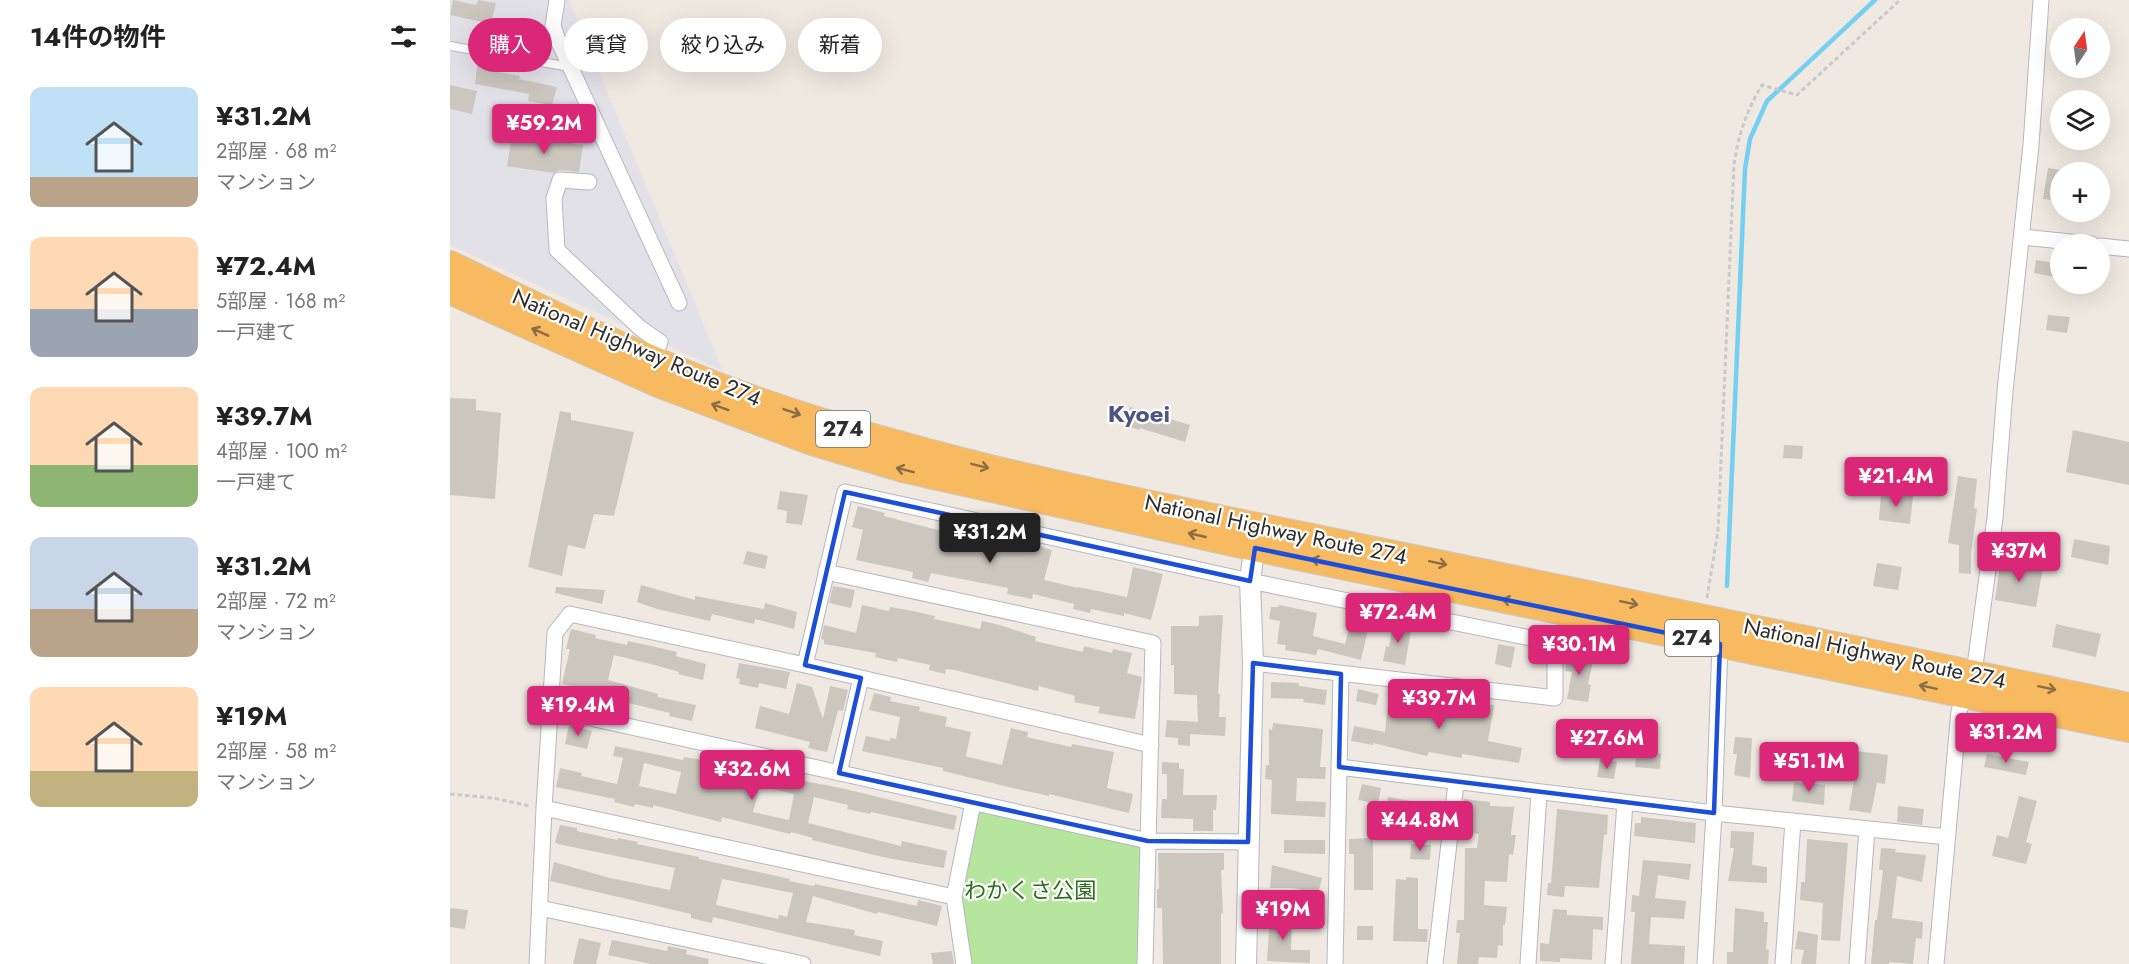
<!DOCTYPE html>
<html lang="ja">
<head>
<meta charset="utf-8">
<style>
  :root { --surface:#fff; --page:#f2f2f2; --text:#222; --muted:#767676; --accent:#db2777 }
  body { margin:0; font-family:Jost,"Noto Sans JP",sans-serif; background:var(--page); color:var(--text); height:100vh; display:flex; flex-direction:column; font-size:22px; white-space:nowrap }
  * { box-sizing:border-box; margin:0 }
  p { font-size:20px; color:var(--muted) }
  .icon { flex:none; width:33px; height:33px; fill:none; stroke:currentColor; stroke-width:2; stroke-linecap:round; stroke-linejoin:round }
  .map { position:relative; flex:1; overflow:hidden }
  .side { display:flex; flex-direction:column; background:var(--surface); width:450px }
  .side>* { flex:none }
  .guide { position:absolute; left:18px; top:18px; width:570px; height:54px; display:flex; gap:12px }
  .needle { width:39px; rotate:13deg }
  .controls { position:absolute; left:1600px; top:18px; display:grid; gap:12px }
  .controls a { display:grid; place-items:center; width:60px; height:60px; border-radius:50%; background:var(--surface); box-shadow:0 6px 24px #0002; font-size:30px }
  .price { position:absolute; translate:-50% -51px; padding:0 14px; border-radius:6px; background:var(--accent); color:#fff; font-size:20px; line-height:39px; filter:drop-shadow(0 2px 3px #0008) }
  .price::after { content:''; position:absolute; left:50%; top:36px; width:18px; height:14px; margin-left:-9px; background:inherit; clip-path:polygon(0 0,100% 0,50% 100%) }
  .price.active { background:#222; color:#fff }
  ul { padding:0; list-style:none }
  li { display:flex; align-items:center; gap:18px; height:150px; padding:0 30px }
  li span { display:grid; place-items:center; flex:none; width:168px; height:120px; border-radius:12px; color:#555 }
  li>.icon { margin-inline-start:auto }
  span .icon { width:72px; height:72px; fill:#fffc; stroke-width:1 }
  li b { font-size:26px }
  h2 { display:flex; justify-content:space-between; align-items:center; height:72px; padding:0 30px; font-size:26px }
  .chip { padding:0 21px; border-radius:27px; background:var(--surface); box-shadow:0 6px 24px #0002; font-size:21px; line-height:54px }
  .chip.active { background:var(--accent); color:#fff }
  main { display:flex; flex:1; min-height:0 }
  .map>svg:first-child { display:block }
  .industrial { fill:#e3e1e8 }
  .green { fill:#b6e59e }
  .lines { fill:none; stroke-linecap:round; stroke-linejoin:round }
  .stream { stroke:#75cff0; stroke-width:4.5 }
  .building { fill:#cbc7bf; fill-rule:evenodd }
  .service-casing { stroke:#b4b7c1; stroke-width:10 }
  .minor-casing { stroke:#b4b7c1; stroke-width:17 }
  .tertiary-casing { stroke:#b4b7c1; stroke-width:22 }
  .trunk-casing { stroke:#c9c9c9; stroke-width:28 }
  .path { stroke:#c9c9c9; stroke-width:3; stroke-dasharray:4.5 3; stroke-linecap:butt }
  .service { stroke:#fff; stroke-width:8 }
  .minor { stroke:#fff; stroke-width:15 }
  .tertiary { stroke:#fff; stroke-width:20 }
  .trunk { stroke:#f8ba60; stroke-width:26 }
  .oneway { stroke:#896d44 }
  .marked { fill:none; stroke:#1d4ed8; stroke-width:4.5; stroke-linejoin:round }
  .labels { text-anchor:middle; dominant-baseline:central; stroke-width:4.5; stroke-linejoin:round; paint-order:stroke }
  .shield { fill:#fff; stroke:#6d6d6d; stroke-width:1.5 }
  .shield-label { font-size:21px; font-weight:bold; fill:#2e2e2e }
  .street-label { font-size:22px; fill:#2e2e2e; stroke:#fff }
  .park-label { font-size:22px; fill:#2c6e1b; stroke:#fff }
  .neighbourhood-label { font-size:24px; font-weight:bold; fill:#4d5680; stroke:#fff }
</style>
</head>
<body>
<main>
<section class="side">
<h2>14件の物件<svg class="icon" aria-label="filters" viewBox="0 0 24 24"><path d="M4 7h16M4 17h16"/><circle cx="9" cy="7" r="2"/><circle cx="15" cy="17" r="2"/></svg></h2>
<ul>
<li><span style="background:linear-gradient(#bfe0f5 75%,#b9a48a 0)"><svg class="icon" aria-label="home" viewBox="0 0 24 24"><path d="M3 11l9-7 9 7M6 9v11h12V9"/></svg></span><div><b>¥31.2M</b><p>2部屋 · 68 m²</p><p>マンション</p></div></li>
<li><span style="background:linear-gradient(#ffd9b3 60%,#9aa5b1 0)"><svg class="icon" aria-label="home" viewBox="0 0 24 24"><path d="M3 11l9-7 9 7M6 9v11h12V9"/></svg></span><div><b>¥72.4M</b><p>5部屋 · 168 m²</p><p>一戸建て</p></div></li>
<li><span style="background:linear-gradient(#ffd9b3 65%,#8fb573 0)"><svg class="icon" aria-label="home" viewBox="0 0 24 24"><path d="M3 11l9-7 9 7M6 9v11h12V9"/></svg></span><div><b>¥39.7M</b><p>4部屋 · 100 m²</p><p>一戸建て</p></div></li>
<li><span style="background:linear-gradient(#c9d6e8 60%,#b9a48a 0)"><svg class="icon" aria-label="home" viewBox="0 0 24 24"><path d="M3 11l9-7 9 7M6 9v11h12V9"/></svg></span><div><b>¥31.2M</b><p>2部屋 · 72 m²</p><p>マンション</p></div></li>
<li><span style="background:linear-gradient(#ffd9b3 70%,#c2b280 0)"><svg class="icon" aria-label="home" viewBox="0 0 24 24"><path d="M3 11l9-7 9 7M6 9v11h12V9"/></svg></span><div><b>¥19M</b><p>2部屋 · 58 m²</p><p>マンション</p></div></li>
</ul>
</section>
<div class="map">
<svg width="1679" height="964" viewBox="0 0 1679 964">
  <rect width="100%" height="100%" fill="#efe9e1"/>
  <path class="industrial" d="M 0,0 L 119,0 L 273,371 L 0,245 Z"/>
  <path class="green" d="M 523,803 L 698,841 L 695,964 L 514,964 L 504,897 Z"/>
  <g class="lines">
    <path class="stream" d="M 1277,586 L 1295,169 L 1300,139 L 1317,101 L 1425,0"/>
  </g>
  <path class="building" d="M 3,0 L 26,5 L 28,0 L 46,3 L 41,24 L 0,15 Z
    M 28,57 L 47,60 L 44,71 L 70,76 L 69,79 L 107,87 L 102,105 L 78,101 L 79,94 L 25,84 Z
    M 0,85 L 27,91 L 22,114 L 0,109 Z
    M 62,135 L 133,145 L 129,172 L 110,170 L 103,173 L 57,166 Z
    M 1598,168 L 1611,170 L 1611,201 L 1593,199 Z
    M 1586,260 L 1606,263 L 1605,277 L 1584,273 Z
    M 1598,315 L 1620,317 L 1617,333 L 1596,330 Z
    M 0,398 L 26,399 L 26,410 L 51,413 L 45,499 L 0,495 Z
    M 680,407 L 740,425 L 735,442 L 690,428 L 690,430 L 674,426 Z
    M 110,411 L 121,413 L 121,420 L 184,432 L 164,516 L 144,514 L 135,549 L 118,545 L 112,576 L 78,567 Z
    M 1623,430 L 1679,442 L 1679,485 L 1616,472 Z
    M 1334,445 L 1353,446 L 1352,459 L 1333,458 Z
    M 1508,476 L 1527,479 L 1524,508 L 1527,509 L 1521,553 L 1521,574 L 1509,573 L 1509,545 L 1498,543 Z
    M 330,491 L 358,495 L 352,525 L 336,523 L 337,511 L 327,509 Z
    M 1431,493 L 1463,496 L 1460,524 L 1429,520 Z
    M 408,506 L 435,513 L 434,516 L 522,539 L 523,534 L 568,544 L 569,541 L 602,550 L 594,580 L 628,588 L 628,587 L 677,597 L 683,567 L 713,574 L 701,620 L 674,613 L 674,616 L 641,609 L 640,613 L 623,609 L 624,604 L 583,594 L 582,599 L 557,594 L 558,588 L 481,573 L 478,582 L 462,578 L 463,572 L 406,560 L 413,530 L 402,527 Z
    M 1624,539 L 1660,546 L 1658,565 L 1621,557 Z
    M 297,551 L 318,556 L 315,569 L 293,564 Z
    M 1551,558 L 1593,567 L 1586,607 L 1545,600 Z
    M 1427,563 L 1452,567 L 1448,590 L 1423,586 Z
    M 191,585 L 245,600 L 245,596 L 314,609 L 315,603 L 347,612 L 344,629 L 305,619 L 304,624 L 262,614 L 260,621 L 207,609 L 187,602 Z
    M 383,586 L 405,590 L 401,608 L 379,603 Z
    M 106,587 L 155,590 L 152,604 L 105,593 Z
    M 412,605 L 439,611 L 440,607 L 463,611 L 485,616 L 484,619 L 530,629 L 532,621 L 550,625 L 586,637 L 585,641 L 633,652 L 634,646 L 662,653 L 663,649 L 682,653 L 677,673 L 692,677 L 685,719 L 648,713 L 650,707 L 624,702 L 625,696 L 589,686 L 588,691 L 505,670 L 496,669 L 495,674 L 479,670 L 480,665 L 448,658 L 447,662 L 425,657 L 426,653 L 374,644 L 374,640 L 371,639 L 374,625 L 406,633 Z
    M 829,605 L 867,613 L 863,636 L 895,644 L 903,612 L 921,616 L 911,660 L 868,649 L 866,655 L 835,650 L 836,645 L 827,644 L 830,621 L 819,619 L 821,607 L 828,607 Z
    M 773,615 L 768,694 L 770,694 L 769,717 L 776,717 L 775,736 L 740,734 L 740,746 L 728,745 L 728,738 L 715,737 L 717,720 L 748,722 L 747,695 L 724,694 L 724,665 L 721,665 L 721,626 L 749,626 L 749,616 Z
    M 944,622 L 962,625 L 955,665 L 933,661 L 936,646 L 939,647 Z
    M 1606,624 L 1651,634 L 1646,657 L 1602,647 Z
    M 121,629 L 146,635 L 145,638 L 177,645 L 178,641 L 197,645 L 227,652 L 226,656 L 256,664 L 253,680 L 228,674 L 229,672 L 205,665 L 164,655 L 158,680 L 208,694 L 207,697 L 246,705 L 242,721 L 219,716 L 220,713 L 166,700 L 166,698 L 144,693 L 145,691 L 112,684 L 120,649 L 116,649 Z
    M 1048,644 L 1065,647 L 1061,668 L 1045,664 Z
    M 1118,652 L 1144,657 L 1138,684 L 1141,685 L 1138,702 L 1117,699 L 1122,672 L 1115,671 Z
    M 289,663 L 340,672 L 336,689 L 309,683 L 308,688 L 289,684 L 290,679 L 286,678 Z
    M 821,682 L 849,683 L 849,686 L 877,690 L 875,705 L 853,702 L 854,699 L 821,698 Z
    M 347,683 L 362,687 L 373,719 L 380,686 L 398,690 L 393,711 L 388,710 L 377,752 L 358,748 L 360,742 L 305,728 L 310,706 L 339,714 Z
    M 908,689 L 929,694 L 926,705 L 906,701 Z
    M 424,693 L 441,697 L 440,701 L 470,707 L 469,711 L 497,717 L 495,726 L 521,732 L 516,756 L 518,757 L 552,765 L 561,728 L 578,732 L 577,737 L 621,747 L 622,744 L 664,752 L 657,788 L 683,794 L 679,813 L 599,794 L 599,796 L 567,789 L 493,771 L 493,768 L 412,751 L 416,736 L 440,741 L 440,738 L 446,739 L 450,717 L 419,710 Z
    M 970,697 L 1008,704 L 1008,700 L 1044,705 L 1038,741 L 1072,748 L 1069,763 L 1012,754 L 1012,758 L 979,752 L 977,756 L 923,743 L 923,745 L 901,741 L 904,726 L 935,732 L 939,698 L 969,703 Z
    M 1125,719 L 1143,721 L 1140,744 L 1122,741 Z
    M 823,723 L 873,729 L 870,767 L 876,767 L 875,779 L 847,778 L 846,801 L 876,802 L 875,817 L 821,814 L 822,780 L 815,779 L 816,765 L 819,765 L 819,729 L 822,730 Z
    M 119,725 L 142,731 L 137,749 L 115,744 Z
    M 1285,737 L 1302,738 L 1300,778 L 1284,775 L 1287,754 L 1283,754 Z
    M 165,746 L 233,760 L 234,757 L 252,760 L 252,762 L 280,768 L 279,773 L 311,781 L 303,812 L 339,820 L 344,794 L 319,788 L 323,775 L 391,788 L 507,816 L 504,830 L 421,812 L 420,814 L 397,809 L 398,805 L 364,797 L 358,823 L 451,846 L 452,841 L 497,851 L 494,868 L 437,858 L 362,840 L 363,838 L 341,832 L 340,834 L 272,817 L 271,822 L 203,805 L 203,808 L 185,804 L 184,807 L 164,802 L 165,799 L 106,787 L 110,768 L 132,773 L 131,776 L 167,784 L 173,758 L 163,756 ZM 194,763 L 231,772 L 226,794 L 189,786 Z
    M 1399,750 L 1438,755 L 1435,784 L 1427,783 L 1421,813 L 1399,810 L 1404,780 L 1395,778 Z
    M 1187,751 L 1211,754 L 1210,769 L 1185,767 Z
    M 1537,754 L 1579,762 L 1576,775 L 1534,767 Z
    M 1150,760 L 1167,762 L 1164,779 L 1147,777 Z
    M 712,762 L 729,763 L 729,769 L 734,769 L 733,795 L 767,795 L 766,810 L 763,810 L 763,831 L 743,831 L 743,819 L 711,818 L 712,799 L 717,799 L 717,774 L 712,774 Z
    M 1344,782 L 1375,785 L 1374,805 L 1342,801 Z
    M 912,784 L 931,788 L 928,804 L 908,800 Z
    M 1569,796 L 1587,801 L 1576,842 L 1582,844 L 1576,864 L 1542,856 L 1547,835 L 1558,838 Z
    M 938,797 L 961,801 L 961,805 L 984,807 L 982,826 L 934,818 Z
    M 1014,799 L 1040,802 L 1040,806 L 1064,807 L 1061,835 L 1066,835 L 1063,855 L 1059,854 L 1057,882 L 1035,881 L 1034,905 L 1057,907 L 1055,925 L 1053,925 L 1053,946 L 1048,945 L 1047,958 L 1029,957 L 1028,964 L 1007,964 L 1010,933 L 1006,933 L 1007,920 L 1014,920 L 1015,848 L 1027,848 L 1029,834 L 1017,832 L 1020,813 L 1013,812 Z
    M 1448,806 L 1474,809 L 1472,825 L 1447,822 Z
    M 1107,809 L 1158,815 L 1157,835 L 1154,835 L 1149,888 L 1115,886 L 1114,897 L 1097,895 L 1098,883 L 1101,883 Z
    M 1191,817 L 1246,823 L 1245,843 L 1184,836 L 1185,823 L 1191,823 Z
    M 110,825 L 127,828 L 127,831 L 167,840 L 168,838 L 188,842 L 187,844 L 249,857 L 249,859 L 340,879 L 339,881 L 364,886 L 365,884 L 467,906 L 468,900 L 492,906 L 487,926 L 428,912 L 427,914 L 363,896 L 356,922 L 405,930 L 404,935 L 433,941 L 430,956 L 263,917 L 262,923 L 241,918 L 241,914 L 100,881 L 104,862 L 160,878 L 220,890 L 225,868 L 108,844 L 105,842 ZM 272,879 L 343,893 L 337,917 L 329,915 L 328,919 L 266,905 Z
    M 1281,831 L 1304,832 L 1302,865 L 1317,867 L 1317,883 L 1278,881 L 1284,848 L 1280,848 Z
    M 923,838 L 923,890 L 904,890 L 904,854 L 899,854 L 899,839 Z
    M 1357,839 L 1398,843 L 1390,941 L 1371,940 L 1373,903 L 1350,900 L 1351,882 L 1355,882 Z
    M 834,840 L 875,840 L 875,854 L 834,853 Z
    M 961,844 L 981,845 L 980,860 L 960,859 Z
    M 1431,848 L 1446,849 L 1445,852 L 1476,855 L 1472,882 L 1447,876 L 1442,918 L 1473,922 L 1472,939 L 1466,938 L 1463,964 L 1440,962 L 1439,964 L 1421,964 L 1425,920 L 1427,920 L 1433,870 L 1429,870 Z
    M 708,853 L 774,853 L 774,870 L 771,870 L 773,913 L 771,913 L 771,964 L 713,964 L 712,908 L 707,908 L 707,889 L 709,889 Z
    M 1193,860 L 1241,864 L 1239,880 L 1208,875 L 1205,898 L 1236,901 L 1234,919 L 1201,917 L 1199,944 L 1235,946 L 1234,964 L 1181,964 L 1185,912 L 1181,912 L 1182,895 L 1189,896 Z
    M 822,865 L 872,878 L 868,894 L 843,888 L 820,888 Z
    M 956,877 L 968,878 L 968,929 L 978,929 L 977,942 L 943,941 L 946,879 L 956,880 Z
    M 0,908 L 18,910 L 15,929 L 0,927 Z
    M 1285,908 L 1314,912 L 1314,922 L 1318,922 L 1316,949 L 1319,950 L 1318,964 L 1277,964 L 1277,952 L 1283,952 Z
    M 1103,909 L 1117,910 L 1117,915 L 1153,917 L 1153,930 L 1143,929 L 1142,960 L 1110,958 L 1110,962 L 1090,961 L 1090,943 L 1099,944 Z
    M 814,914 L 842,915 L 841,950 L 860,950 L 860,963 L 817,961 L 819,928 L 815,928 Z
    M 907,926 L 923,926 L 923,940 L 907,940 Z
    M 1348,931 L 1368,935 L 1366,964 L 1351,964 L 1354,950 L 1345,949 Z
    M 129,938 L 151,943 L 146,964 L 123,964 Z
    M 162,940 L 217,951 L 218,946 L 237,950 L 236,954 L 259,959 L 258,964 L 201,964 L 158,955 Z
    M 502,951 L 504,964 L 483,964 L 481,953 Z"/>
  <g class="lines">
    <g class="service-casing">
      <path id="service" d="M 0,46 L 120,67"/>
    </g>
    <g class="minor-casing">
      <path id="minor" d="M 107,0 L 103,26 L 108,40 L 229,303
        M 139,182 L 110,180 L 104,198 L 107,250 L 190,328 L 210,342 L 203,359
        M 1573,237 L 1641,244
        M 1650,246 L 1679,249
        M 376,572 L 703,643 L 695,964
        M 355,665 L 395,492 L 800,581 L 1105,643 L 1105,698 L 803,663
        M 100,709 L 698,841 L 798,842
        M 889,767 L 1264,813 L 1497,837
        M 389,773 L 411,678
        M 94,808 L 504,897
        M 90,908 L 353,964
        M 87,964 L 94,808 L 105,633 L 120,614 L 355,665 L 701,745
        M 514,964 L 504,897 L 523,803
        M 885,964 L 891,674
        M 985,964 L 1006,783
        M 1078,964 L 1089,793
        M 1163,964 L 1175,803
        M 1255,964 L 1264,813 L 1270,644
        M 1333,964 L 1343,821
        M 1407,964 L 1417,829
        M 1486,964 L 1509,711 L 1524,673 L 1545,518 L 1555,391 L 1581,145 L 1591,0"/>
    </g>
    <g class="tertiary-casing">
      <path id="tertiary" d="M 796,964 L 803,663 L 800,581 L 806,535"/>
    </g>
    <g class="trunk-casing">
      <path id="trunk" d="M 0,264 C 94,310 189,357 287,393 C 480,463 682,500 881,541 C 1147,596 1413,650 1679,706
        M 0,291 L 208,384 L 362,442 L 453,469 L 805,548 L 1679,729"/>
    </g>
    <path class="path" d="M 1257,598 L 1268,531 L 1284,164 C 1289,133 1296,112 1312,85 L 1347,95 L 1450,0
      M 0,794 L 43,798 L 80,806"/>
    <use href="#service" class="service"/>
    <use href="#minor" class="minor"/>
    <use href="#tertiary" class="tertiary"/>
    <use href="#trunk" class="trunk"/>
  </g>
  <defs><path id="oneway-shaft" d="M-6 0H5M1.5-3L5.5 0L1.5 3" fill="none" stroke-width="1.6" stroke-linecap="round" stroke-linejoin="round" transform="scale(1.5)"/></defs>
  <g class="oneway">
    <use href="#oneway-shaft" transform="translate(90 332) rotate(-156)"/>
    <use href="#oneway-shaft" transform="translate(270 407) rotate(-160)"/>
    <use href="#oneway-shaft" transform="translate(342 412) rotate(19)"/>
    <use href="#oneway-shaft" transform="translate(530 466) rotate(14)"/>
    <use href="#oneway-shaft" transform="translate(455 470) rotate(-166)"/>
    <use href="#oneway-shaft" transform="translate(747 535) rotate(-167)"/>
    <use href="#oneway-shaft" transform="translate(870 561) rotate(-168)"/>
    <use href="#oneway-shaft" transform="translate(988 563) rotate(12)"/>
    <use href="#oneway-shaft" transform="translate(1061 601) rotate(-168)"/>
    <use href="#oneway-shaft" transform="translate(1179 603) rotate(12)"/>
    <use href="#oneway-shaft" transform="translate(1478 687) rotate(-168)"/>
    <use href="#oneway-shaft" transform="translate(1597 688) rotate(12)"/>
  </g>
  <path class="marked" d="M 395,492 L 800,581 L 805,548 L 1270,644 L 1264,813 L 889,767 L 891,674 L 803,663 L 798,842 L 698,841 L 389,773 L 411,678 L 355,665 Z"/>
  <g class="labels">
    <g class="shield">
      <rect x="366" y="411" width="54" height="36" rx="4.5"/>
      <rect x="1215" y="620" width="54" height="36" rx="4.5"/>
    </g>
    <g class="shield-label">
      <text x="393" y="429">274</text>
      <text x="1242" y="638">274</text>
    </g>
    <g class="street-label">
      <text transform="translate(187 347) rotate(23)">National Highway Route 274</text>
      <text transform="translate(826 529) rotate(12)">National Highway Route 274</text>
      <text transform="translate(1425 653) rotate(12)">National Highway Route 274</text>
    </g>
    <g class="park-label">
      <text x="580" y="890">わかくさ公園</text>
    </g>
    <g class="neighbourhood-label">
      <text x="689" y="413">Kyoei</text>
    </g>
  </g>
</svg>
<div class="controls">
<a><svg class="needle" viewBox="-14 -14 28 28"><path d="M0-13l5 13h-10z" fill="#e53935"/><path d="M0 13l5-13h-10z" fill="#767676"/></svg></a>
<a><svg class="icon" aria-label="layers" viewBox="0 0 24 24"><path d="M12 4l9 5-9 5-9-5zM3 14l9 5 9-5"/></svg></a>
<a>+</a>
<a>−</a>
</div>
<b class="price" style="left:94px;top:155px">¥59.2M</b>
<b class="price" style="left:1446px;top:508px">¥21.4M</b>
<b class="price active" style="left:540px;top:564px">¥31.2M</b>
<b class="price" style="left:1569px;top:583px">¥37M</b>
<b class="price" style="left:948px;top:644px">¥72.4M</b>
<b class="price" style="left:1129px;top:676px">¥30.1M</b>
<b class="price" style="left:989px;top:730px">¥39.7M</b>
<b class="price" style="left:128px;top:737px">¥19.4M</b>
<b class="price" style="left:1556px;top:764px">¥31.2M</b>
<b class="price" style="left:1157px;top:770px">¥27.6M</b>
<b class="price" style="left:1359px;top:793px">¥51.1M</b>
<b class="price" style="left:302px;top:801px">¥32.6M</b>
<b class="price" style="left:970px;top:852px">¥44.8M</b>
<b class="price" style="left:833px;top:941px">¥19M</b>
<div class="guide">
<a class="chip active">購入</a>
<a class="chip">賃貸</a>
<a class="chip">絞り込み</a>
<a class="chip">新着</a>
</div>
</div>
</main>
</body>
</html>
